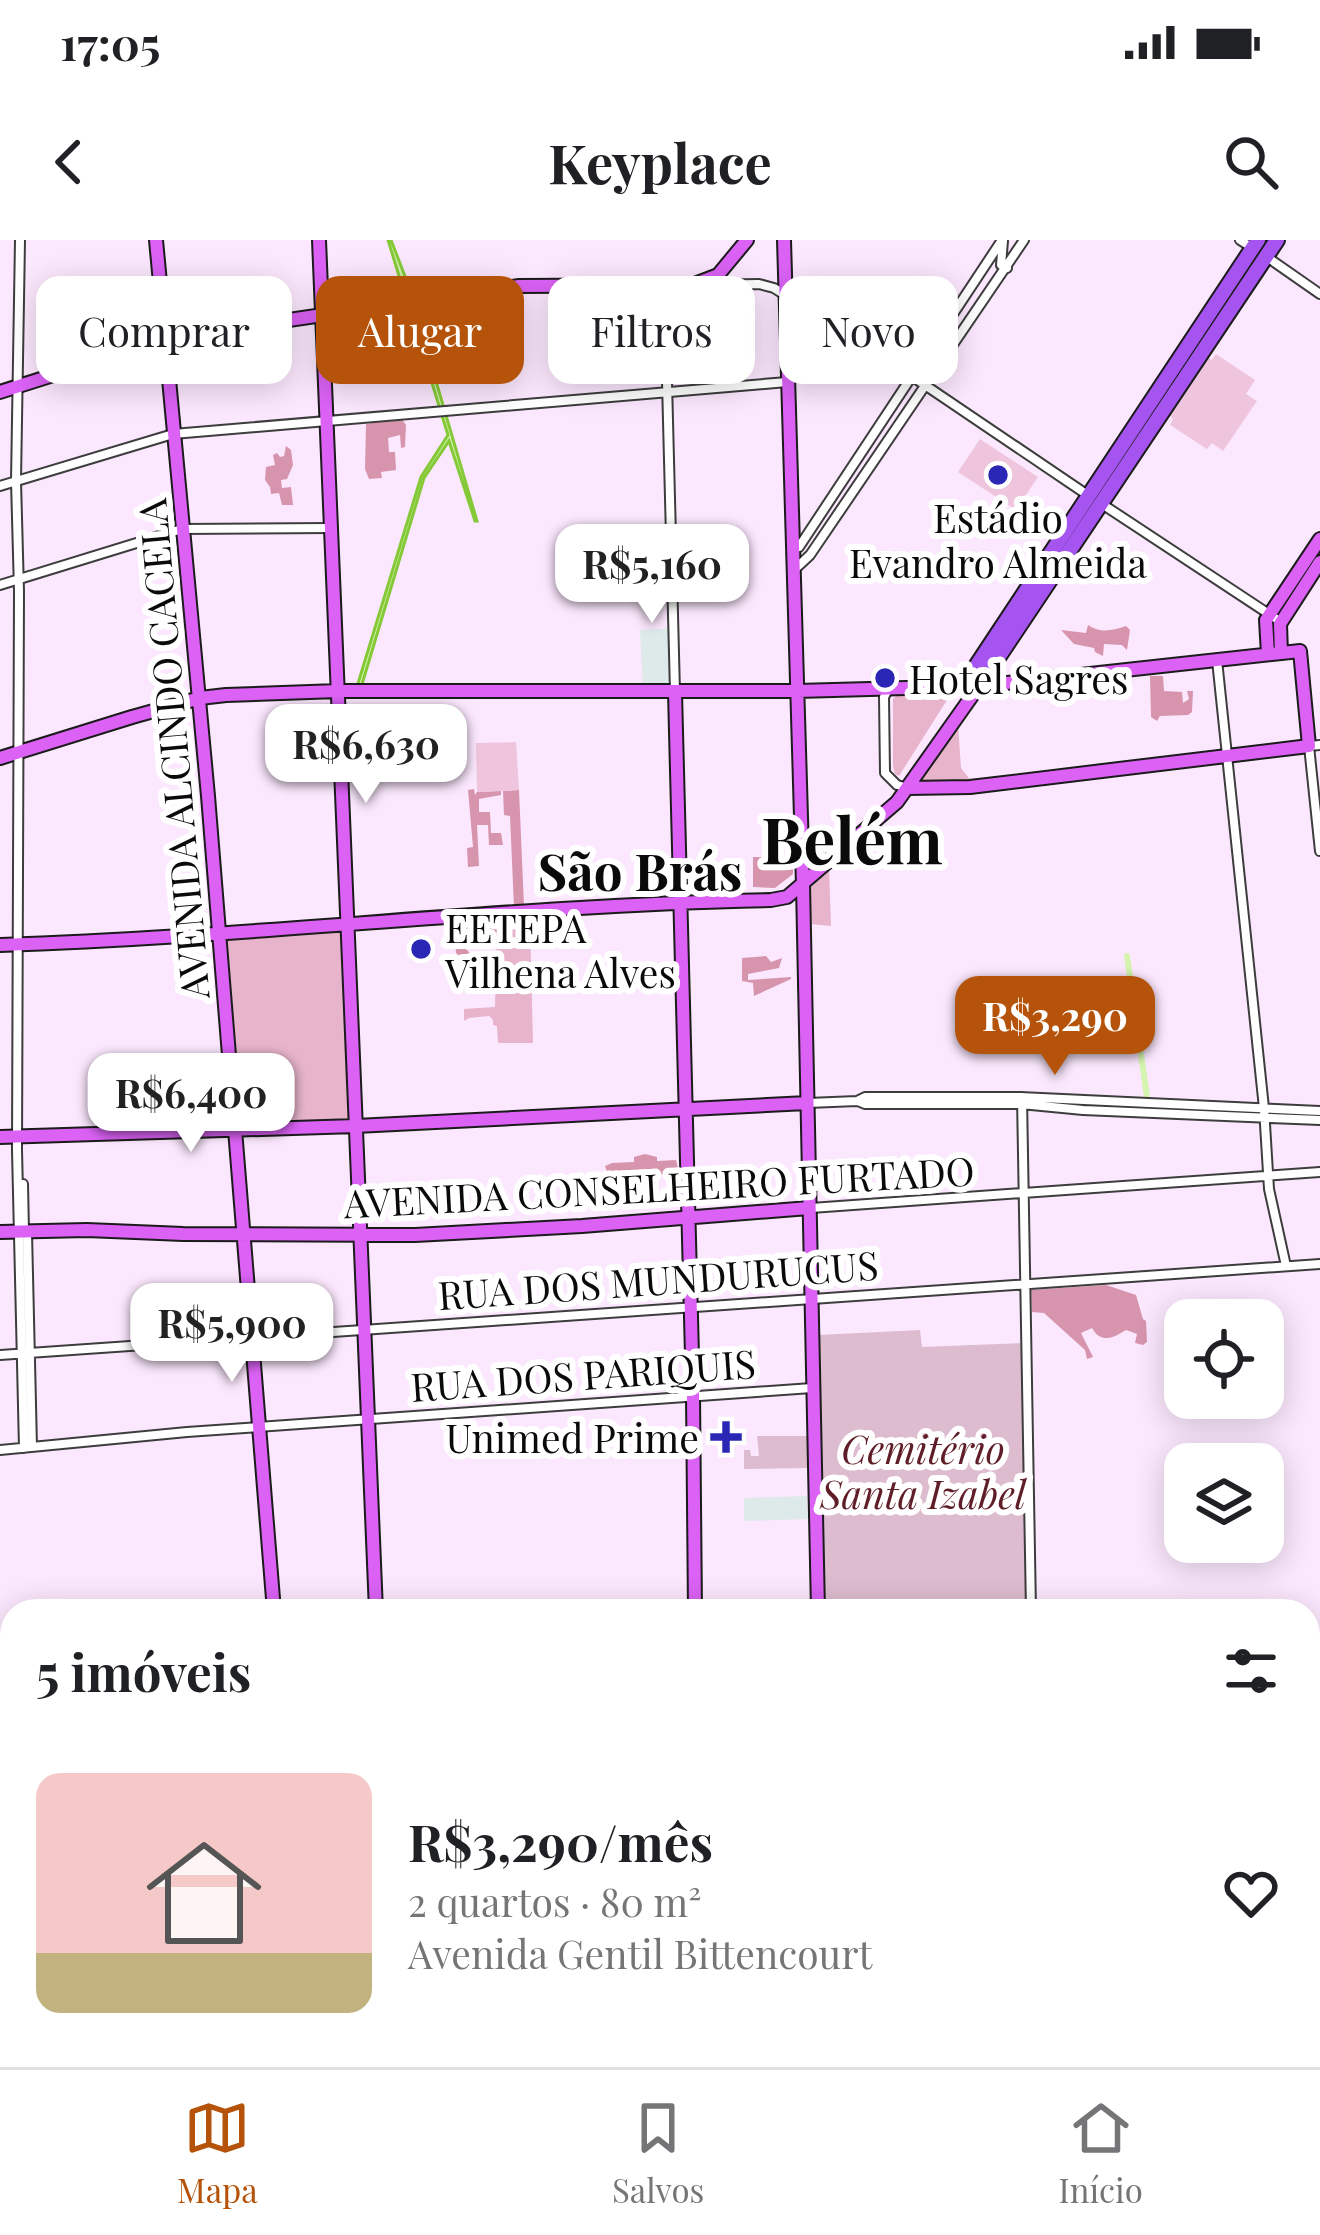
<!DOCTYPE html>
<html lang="pt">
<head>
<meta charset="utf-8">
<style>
  :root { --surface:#fff; --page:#f6f6f6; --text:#202124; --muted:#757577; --line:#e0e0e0; --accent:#b45309 }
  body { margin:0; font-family:"Playfair Display",serif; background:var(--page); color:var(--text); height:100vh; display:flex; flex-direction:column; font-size:45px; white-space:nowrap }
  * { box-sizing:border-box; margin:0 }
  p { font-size:39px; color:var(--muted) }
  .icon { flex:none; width:66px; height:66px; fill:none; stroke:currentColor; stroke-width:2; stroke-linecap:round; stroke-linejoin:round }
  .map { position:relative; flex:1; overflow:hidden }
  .panel { position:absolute; left:0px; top:1359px; width:1320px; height:468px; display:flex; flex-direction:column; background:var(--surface); border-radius:36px 36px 0 0; box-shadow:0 6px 30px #0003 }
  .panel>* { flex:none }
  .banner { position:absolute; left:36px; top:36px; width:1248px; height:108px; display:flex; gap:24px }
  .fabs { position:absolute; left:1164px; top:1059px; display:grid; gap:24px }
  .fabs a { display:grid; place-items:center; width:120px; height:120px; border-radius:24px; background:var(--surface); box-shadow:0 6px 30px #0003; font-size:60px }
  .price { position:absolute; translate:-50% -102px; padding:0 27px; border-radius:24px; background:#fff; color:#222; font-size:39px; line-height:78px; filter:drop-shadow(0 3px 6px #0008) }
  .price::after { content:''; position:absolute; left:50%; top:72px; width:36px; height:27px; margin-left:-18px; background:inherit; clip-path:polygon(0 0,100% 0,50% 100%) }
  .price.active { background:var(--accent); color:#fff }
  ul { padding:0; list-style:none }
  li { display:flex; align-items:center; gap:36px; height:300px; padding:0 36px }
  li span { display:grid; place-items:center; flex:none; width:336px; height:240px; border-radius:24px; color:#555 }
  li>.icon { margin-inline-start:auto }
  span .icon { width:144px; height:144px; fill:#fffc; stroke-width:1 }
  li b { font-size:51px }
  h2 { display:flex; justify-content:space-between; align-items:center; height:144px; padding:0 36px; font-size:51px }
  .tag { padding:0 42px; border-radius:24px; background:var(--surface); box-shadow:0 6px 30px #0003; font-size:42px; line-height:108px }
  .tag.active { background:var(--accent); color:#fff }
  .status { display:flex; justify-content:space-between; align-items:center; height:84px; padding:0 60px; background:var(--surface); direction:ltr }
  .status svg { height:33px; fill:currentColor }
  header { display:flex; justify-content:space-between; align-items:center; height:156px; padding:0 36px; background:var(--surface); font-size:54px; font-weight:700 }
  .tabs { display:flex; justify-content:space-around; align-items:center; height:168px; border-top:3px solid var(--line); background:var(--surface); font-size:33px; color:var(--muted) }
  .tabs a { display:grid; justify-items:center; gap:6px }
  .tabs .active { color:var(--accent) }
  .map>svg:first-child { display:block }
  .industrial { fill:#dee9e9 }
  .green { fill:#e7b4cb }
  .forest { fill:#d794ad }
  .cemetery { fill:#debcd0 }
  .pitch { fill:#eec5dd }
  .water { fill:#d5f4af; stroke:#85c938; stroke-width:3 }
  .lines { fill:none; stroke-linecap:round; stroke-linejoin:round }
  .stream { stroke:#85c938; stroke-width:3 }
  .canal { stroke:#d5f4af; stroke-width:6 }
  .minor-casing { stroke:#3d3d3d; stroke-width:12 }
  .major-casing { stroke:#1b1b1b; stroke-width:16 }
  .highway-casing { stroke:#1b1b1b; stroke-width:18 }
  .minor { stroke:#fff; stroke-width:8 }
  .major { stroke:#db62f5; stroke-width:12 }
  .highway { stroke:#a654f0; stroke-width:14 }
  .poi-dot { fill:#2a27b5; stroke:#fff; stroke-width:4.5 }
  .labels { text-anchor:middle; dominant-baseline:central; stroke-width:12; stroke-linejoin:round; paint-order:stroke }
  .poi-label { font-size:39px; fill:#0a0a0a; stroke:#fff; text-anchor:start }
  .street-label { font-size:39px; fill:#0a0a0a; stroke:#fff }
  .park-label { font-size:39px; font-style:italic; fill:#5f1e27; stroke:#fff }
  .district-label { font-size:51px; font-weight:bold; fill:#0a0a0a; stroke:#fff }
  .town-label { font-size:63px; font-weight:bold; fill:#0a0a0a; stroke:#fff }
</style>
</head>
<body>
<div class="status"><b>17:05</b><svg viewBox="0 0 49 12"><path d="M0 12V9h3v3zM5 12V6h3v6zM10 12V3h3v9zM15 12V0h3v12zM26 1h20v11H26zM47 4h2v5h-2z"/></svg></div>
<header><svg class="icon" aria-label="back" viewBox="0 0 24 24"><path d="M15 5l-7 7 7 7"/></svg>Keyplace<svg class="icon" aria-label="search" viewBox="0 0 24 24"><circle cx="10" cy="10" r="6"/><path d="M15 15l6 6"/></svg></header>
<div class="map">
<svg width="1320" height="1827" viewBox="0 0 1320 1827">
  <rect width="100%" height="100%" fill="#fce8fe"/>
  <path class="industrial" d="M 674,388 L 675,452 L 643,451 L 640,390 Z
    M 807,1256 L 808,1279 L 744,1281 L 744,1258 Z"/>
  <path class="green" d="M 946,454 L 947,460 L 899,536 L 895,534 L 893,526 L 893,459 L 896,456 Z
    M 958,484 L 961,528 L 972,542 L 912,547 Z
    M 829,629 L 831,686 L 810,684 L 807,651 Z
    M 564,674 L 567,679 L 530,682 L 533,803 L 498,803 L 497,786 L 493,785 L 493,780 L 489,776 L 469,778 L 464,781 L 464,769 L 495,767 L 497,675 Z
    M 344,688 L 352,879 L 238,884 L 223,697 Z"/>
  <path class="forest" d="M 401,178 L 406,185 L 405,207 L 401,208 L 400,195 L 388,198 L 389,212 L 395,212 L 396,230 L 381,232 L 382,238 L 369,239 L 365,229 L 366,184 Z
    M 286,206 L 291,210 L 293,225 L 287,239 L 281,240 L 282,248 L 291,247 L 293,265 L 282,265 L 279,253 L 271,254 L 270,247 L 265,240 L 266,227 L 275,225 L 273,215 L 277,213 L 280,217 L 284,216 Z
    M 1088,385 C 1101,394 1114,390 1126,386 L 1130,390 L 1127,410 L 1122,405 L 1104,404 L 1103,416 L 1095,412 L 1094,408 L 1074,404 L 1061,390 L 1086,393 Z
    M 1150,436 L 1163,436 L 1164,451 L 1182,452 L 1183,463 L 1189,459 L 1187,451 L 1193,451 L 1192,472 L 1188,475 L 1160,476 L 1157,481 L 1151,477 Z
    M 474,549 L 475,555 L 477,552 L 501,551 L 501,555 L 479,559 L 479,572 L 490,572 L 491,593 L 501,593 L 503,605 L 489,605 L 488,585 L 477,585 L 479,626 L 468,627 L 467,608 L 473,607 L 468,550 Z
    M 519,550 L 524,666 L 514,667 L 510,576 L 504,575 L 503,551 Z
    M 791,610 L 799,610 L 799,619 L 793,620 L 793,634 L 775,648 L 753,647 L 753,617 L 790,618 Z
    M 497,679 L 497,692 L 493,694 L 489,707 L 481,707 L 477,691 L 460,692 L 460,704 L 469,712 L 486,714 L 487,716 L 482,721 L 474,720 L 468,723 L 456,713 L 454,686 L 458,681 Z
    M 766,716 L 771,722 L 782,718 L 779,728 L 748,734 L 748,740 L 791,737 L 791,739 L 754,756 L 753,743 L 742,741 L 742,718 Z
    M 645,914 L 657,917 L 657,921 L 676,920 L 679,932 L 660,935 L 635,935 L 634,939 C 619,939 609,941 605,926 L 612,923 L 634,922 L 634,917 Z
    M 1106,1045 L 1136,1055 L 1143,1079 L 1146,1081 L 1147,1102 L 1143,1105 L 1135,1103 L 1137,1094 L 1126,1090 C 1113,1098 1101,1104 1092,1088 L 1081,1093 L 1093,1117 L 1087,1119 L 1085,1110 L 1044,1073 L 1032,1072 L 1031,1050 Z"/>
  <path class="cemetery" d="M 920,1090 L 922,1107 L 1022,1103 L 1029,1367 L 824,1371 L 818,1095 Z
    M 757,1196 L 809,1196 L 809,1228 L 744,1229 L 744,1210 L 750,1210 L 751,1216 L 759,1216 Z"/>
  <path class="pitch" d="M 1216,114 L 1255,140 L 1246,154 L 1257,161 L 1223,211 L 1212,203 L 1207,209 L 1170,185 L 1173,179 L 1168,174 L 1206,116 L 1212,120 Z
    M 980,199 L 1038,237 L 1016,270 L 958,232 Z
    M 516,502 L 519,550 L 477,552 L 476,503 Z"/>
  <path class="water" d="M 388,0 L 391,0 L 406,39 L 477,281 L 475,281 L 449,201 L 424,238 L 360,451 L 356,450 L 421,237 L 448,195 Z"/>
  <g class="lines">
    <path class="stream" d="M 509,1827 L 509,1815"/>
    <path class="canal" d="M 1127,716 L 1148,864"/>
    <g class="minor-casing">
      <path id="minor" d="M 20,0 L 16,241 L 19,351 L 17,910 L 24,1208
        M 1240,0 L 1254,9
        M 1003,1 L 1001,25 L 1007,28
        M 1267,17 L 1320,54
        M 699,45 L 759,44 L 774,48 L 885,118 L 1089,256
        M 632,47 L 633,53 L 662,85 L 666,103 L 675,452
        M 0,246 L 173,194 L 787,142
        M 1102,264 L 1281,382
        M 799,307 L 1002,0
        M 795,329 L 810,315 L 1024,0
        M 0,345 L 182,289 L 330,288
        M 1217,420 L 1264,868 L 1269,949 L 1286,1026
        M 889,448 L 884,457 L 885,533 L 897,545 L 908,548
        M 1320,505 L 1309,506 L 1320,611
        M 1022,857 L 1031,1371
        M 858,861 L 865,864 L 1021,864 L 1083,870 L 1320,880
        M 808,863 L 857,861 L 865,857 L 1020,857 L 1320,871
        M 23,944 L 24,991
        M 811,968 L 1320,932
        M 27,992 L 32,1207
        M 0,1115 L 1320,1024
        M 0,1210 L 187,1192 L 812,1148
        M 397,1815 L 397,1827"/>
    </g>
    <g class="major-casing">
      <path id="major" d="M 156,0 L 208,556 L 274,1371
        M 319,0 L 376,1371
        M 784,0 L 803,645 L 818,1371
        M 0,152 L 173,97 L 519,46 L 692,45 L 718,35 L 747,0
        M 1281,413 L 1280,384 L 1320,322
        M 1268,414 L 1266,380 L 1320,299
        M 675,452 L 693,1155 L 695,1371
        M 0,518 L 132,477 L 200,458 L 226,455 L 338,451 L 797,451 L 979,446 L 1300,411 L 1309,506 L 970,547 L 908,548
        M 0,705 C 257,697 513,665 771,660 L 787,657 L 897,562 L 979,446
        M 0,897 L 356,886 L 807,863
        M 0,992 L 87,990 L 183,994 L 415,995 L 582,986 L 809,968
        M 0,1437 L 12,1437
        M 1308,1719 L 1320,1719
        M 0,1769 L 12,1779
        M 60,1815 L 76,1827
        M 307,1815 L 308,1827
        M 827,1815 L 828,1827"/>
    </g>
    <g class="highway-casing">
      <path id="highway" d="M 963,446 L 1258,0
        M 979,446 L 1277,0"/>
    </g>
    <use href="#minor" class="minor"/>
    <use href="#major" class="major"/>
    <use href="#highway" class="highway"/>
  </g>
  <g class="poi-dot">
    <circle cx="998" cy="235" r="12"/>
    <circle cx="885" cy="438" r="12"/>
    <circle cx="421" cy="709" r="12"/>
    <path d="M720 1179h12v12h12v12h-12v12h-12v-12h-12v-12h12z"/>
  </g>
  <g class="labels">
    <g class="poi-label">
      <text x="998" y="277" text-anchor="middle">Estádio<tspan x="998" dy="45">Evandro Almeida</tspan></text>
      <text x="909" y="438">Hotel Sagres</text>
      <text x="445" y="687">EETEPA<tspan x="445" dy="45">Vilhena Alves</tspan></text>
      <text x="699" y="1197" text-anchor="end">Unimed Prime</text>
    </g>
    <g class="street-label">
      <text transform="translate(172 509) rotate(-95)">AVENIDA ALCINDO CACELA</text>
      <text transform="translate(659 946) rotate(-3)">AVENIDA CONSELHEIRO FURTADO</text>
      <text transform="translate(658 1039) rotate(-4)">RUA DOS MUNDURUCUS</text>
      <text transform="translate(583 1134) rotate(-4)">RUA DOS PARIQUIS</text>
    </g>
    <g class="park-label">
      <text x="923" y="1208">Cemitério<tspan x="923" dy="45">Santa Izabel</tspan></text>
    </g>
    <g class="district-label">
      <text x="640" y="630">São Brás</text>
    </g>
    <g class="town-label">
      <text x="852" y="598">Belém</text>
    </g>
  </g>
</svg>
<div class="fabs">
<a><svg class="icon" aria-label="locate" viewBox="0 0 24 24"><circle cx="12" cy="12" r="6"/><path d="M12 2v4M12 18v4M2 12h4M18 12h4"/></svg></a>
<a><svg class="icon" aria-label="layers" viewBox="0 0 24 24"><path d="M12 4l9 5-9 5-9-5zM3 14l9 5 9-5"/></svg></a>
</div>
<b class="price" style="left:652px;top:386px">R$5,160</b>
<b class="price" style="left:366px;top:566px">R$6,630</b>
<b class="price active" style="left:1055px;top:838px">R$3,290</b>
<b class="price" style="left:191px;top:915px">R$6,400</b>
<b class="price" style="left:232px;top:1145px">R$5,900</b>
<div class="banner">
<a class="tag">Comprar</a>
<a class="tag active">Alugar</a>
<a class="tag">Filtros</a>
<a class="tag">Novo</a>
</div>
<section class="panel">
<h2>5 imóveis<svg class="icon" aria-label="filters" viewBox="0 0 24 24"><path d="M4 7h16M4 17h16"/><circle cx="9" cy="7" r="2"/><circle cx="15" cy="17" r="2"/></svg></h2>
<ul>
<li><span style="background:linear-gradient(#f6c9c9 75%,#c2b280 0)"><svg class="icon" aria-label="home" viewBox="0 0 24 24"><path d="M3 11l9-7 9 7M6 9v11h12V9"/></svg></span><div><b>R$3,290/mês</b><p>2 quartos · 80 m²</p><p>Avenida Gentil Bittencourt</p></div><svg class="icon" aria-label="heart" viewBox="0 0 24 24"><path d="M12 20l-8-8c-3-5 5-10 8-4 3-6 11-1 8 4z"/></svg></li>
</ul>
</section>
</div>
<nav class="tabs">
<a class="active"><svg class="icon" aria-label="map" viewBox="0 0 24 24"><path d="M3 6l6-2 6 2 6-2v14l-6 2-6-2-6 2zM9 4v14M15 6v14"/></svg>Mapa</a>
<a><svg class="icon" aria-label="saved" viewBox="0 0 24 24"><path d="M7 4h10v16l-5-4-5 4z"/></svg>Salvos</a>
<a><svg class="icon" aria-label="home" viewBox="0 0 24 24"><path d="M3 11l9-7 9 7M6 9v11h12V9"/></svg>Início</a>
</nav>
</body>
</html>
